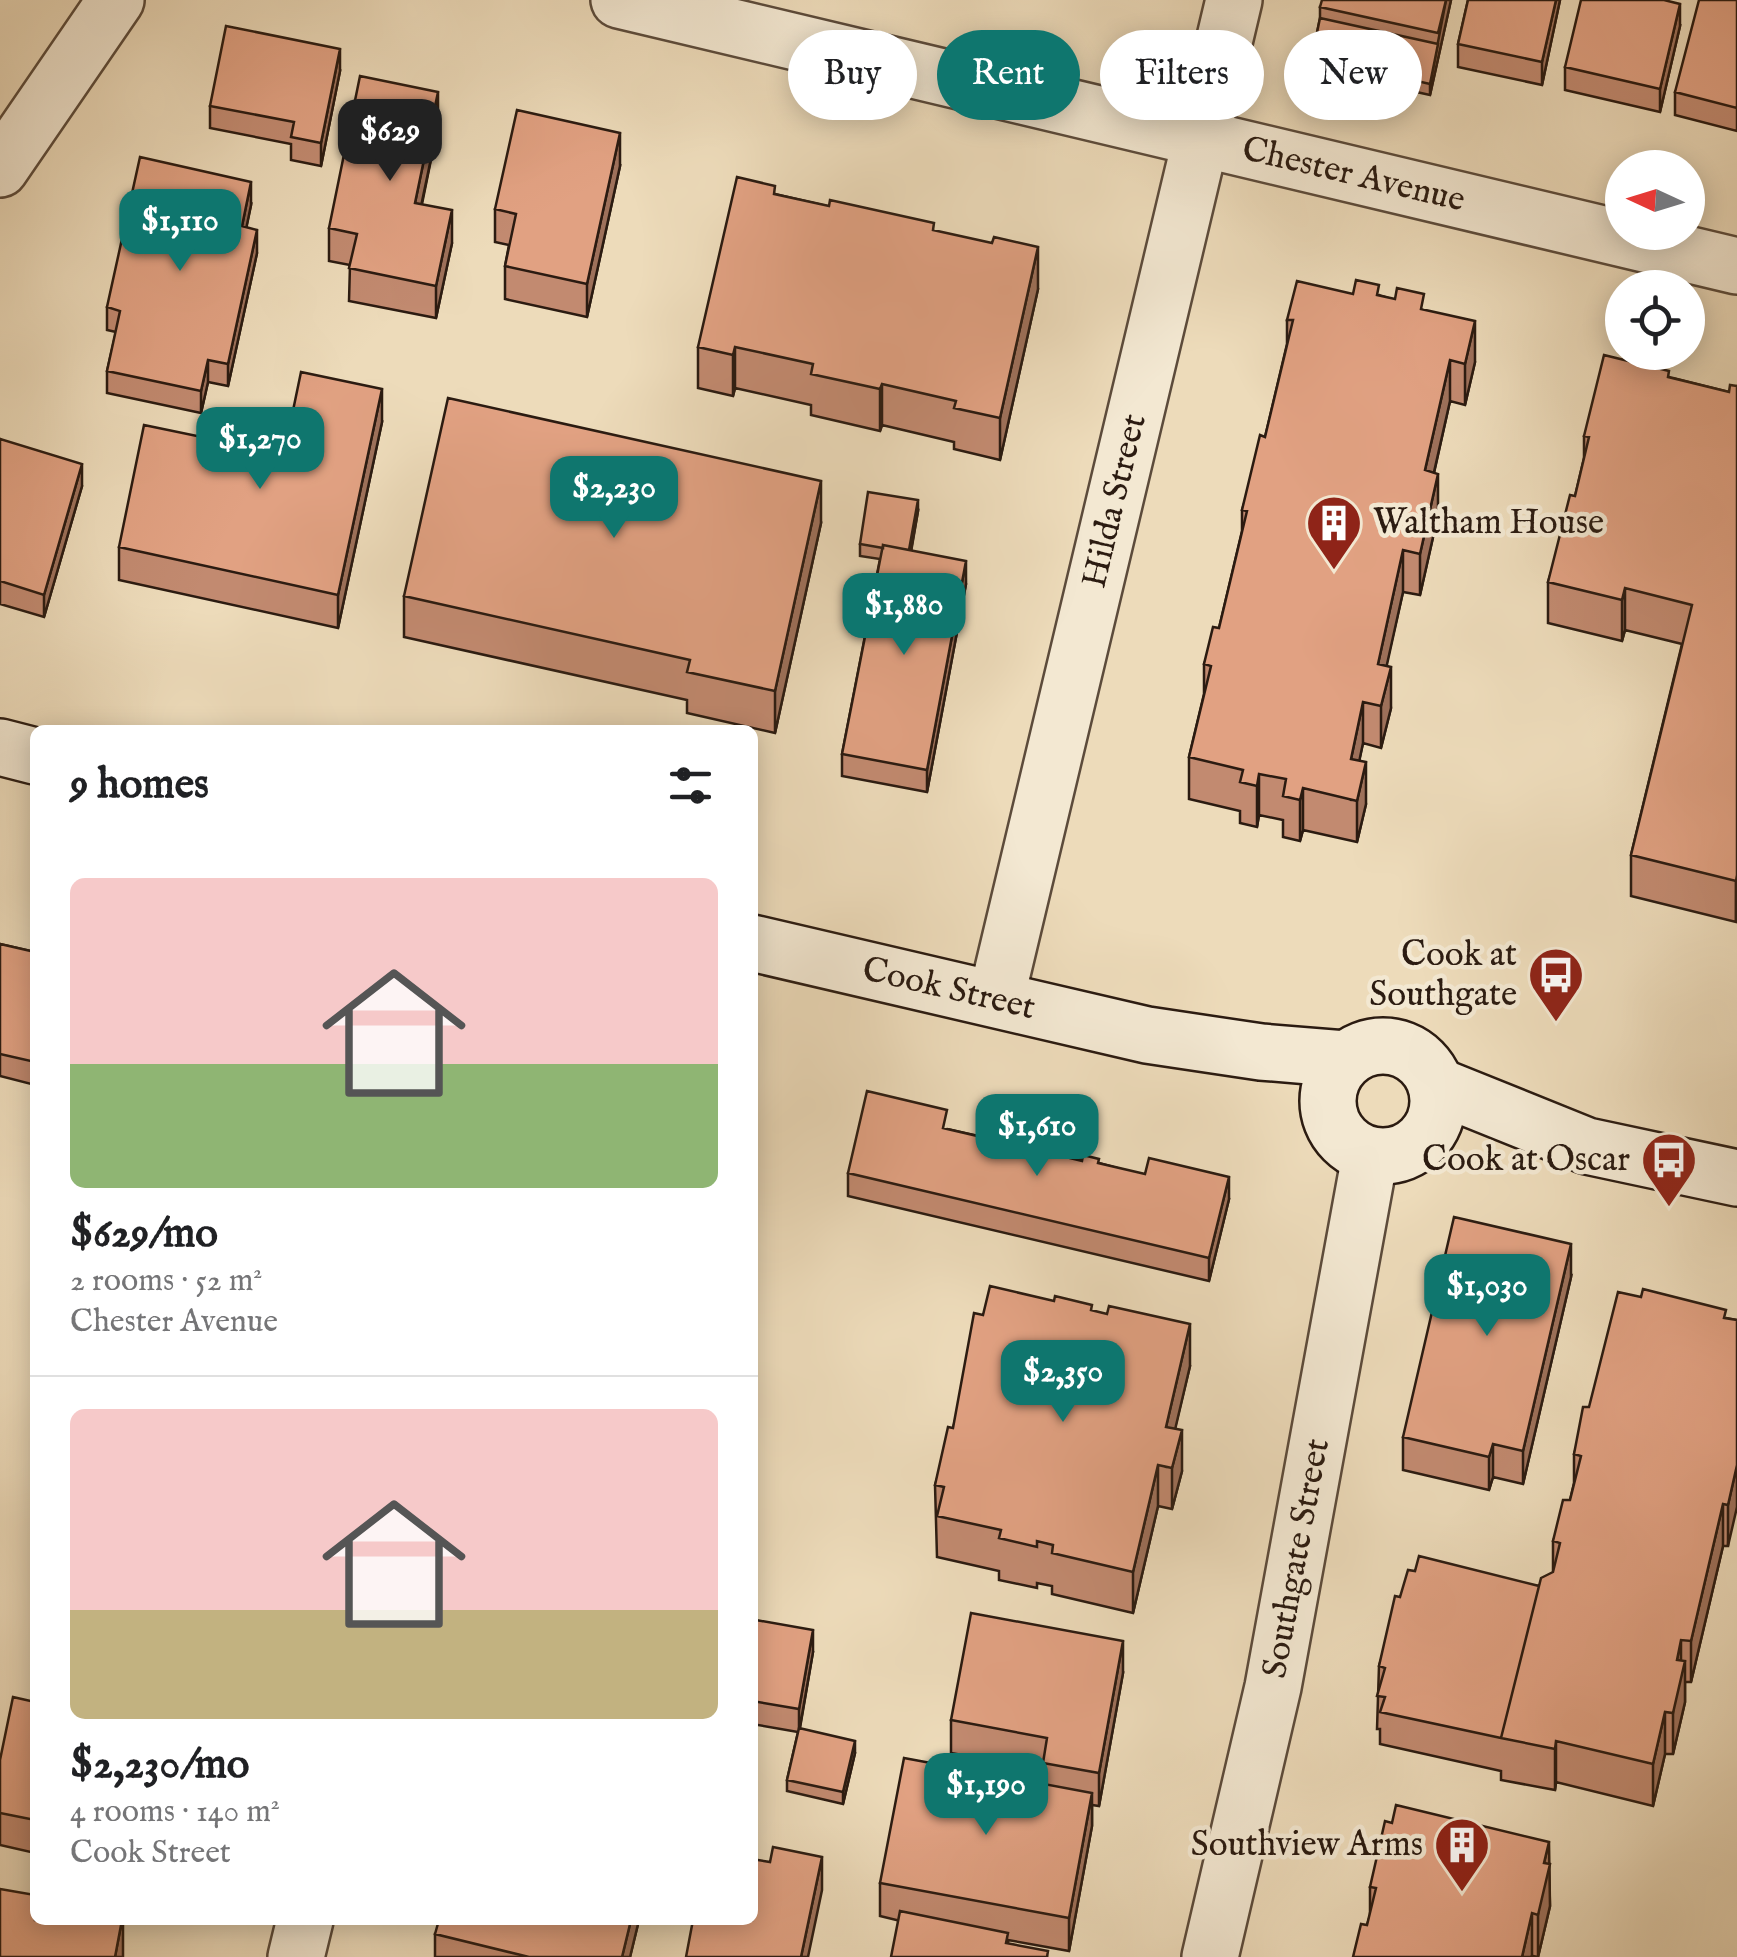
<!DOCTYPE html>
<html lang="en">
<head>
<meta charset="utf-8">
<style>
  :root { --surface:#fff; --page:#f6f6f6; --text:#202124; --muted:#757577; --line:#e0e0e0; --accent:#0f766e }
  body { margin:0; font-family:"IM FELL English",serif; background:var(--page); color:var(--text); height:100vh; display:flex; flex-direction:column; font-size:38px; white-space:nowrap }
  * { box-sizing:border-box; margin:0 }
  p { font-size:32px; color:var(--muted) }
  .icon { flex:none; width:55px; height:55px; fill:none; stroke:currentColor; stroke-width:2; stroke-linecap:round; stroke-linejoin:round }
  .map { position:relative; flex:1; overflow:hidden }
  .panel { position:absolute; left:30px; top:725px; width:728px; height:1200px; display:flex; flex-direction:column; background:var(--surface); border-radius:15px; box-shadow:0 5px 25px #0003 }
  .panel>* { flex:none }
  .top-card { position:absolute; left:788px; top:30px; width:798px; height:90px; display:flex; gap:20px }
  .needle { width:65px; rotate:274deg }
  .fabs { position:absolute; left:1605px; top:150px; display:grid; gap:20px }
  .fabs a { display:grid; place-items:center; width:100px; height:100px; border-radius:50%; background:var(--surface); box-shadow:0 5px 25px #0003; font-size:50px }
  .price { position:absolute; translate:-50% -85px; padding:0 22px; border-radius:20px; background:var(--accent); color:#fff; font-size:32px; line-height:65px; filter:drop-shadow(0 2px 5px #0008) }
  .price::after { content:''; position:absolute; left:50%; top:60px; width:30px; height:22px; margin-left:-15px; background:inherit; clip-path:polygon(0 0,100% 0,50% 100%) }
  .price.active { background:#222; color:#fff }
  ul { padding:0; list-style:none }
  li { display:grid; align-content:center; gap:20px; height:530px; padding:0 40px }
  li+li { border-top:2px solid var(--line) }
  li span { display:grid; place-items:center; height:310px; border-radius:15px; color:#555 }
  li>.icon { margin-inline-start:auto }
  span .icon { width:180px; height:180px; fill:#fffc; stroke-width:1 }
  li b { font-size:42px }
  h2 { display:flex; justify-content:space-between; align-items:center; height:120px; padding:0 40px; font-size:42px }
  .chip { padding:0 35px; border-radius:45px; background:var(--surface); box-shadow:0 5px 25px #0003; font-size:35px; line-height:90px }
  .chip.active { background:var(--accent); color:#fff }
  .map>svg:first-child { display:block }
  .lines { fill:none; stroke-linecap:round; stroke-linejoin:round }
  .minor-casing { stroke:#5c4b3b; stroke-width:60 }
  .tertiary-casing { stroke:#5c4b3b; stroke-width:60 }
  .secondary-casing { stroke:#2b1b11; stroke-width:60 }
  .minor { stroke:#f3e8d2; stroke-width:55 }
  .tertiary { stroke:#f3e8d2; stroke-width:55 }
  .secondary { stroke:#f3e8d2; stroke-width:55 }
  .wall { fill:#c28a70; stroke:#2b1b11; stroke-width:2.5 }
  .shaded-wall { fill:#9e715b; stroke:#2b1b11; stroke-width:2.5 }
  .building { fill:#e1a182; stroke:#2b1b11; stroke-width:2.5 }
  .labels { text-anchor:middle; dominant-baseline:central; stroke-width:9; stroke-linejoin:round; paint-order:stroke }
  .street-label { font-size:35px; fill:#2b1b11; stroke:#f3e8d2 }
  .poi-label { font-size:35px; fill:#2b1b11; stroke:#f3e8d2; text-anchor:end }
</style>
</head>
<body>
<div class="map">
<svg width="1737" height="1957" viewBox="0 0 1737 1957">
  <rect width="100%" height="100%" fill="#eddbba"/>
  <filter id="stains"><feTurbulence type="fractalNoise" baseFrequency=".002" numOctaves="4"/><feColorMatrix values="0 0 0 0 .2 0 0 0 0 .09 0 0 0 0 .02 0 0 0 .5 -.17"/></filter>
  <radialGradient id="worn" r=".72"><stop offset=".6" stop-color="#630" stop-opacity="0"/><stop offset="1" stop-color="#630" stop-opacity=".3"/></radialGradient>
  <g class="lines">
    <g class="minor-casing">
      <g id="minor">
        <path id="s1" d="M 619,0 L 1737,266"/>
        <path id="s2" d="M 996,999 L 1234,0"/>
        <path d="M 296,1957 L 305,1920"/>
      </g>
    </g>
    <g class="tertiary-casing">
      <g id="tertiary">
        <path d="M 0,169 L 116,0"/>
        <path id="s3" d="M 1210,1957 L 1273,1687 L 1370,1156"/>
      </g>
    </g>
    <g class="secondary-casing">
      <g id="secondary">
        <path d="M 0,747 L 35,756"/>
        <path id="s4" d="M 752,943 L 1147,1035 L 1261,1052 L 1345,1059"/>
        <circle cx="1383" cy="1101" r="55"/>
        <path d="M 1438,1086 L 1587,1146 L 1737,1178"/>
      </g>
    </g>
    <use href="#minor" class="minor"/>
    <use href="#tertiary" class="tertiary"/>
    <use href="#secondary" class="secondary"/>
  </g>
  <path class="wall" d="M 1451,0 L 1430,95 L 1312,69 L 1312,57 L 1320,18 L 1320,7 Z
    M 1468,0 L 1560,0 L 1542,85 L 1458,67 L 1458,44 Z
    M 1737,0 L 1737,131 L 1675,115 L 1675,92 Z
    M 1680,26 L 1660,112 L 1565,90 L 1565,67 Z
    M 340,71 L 321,166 L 291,160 L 291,144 L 210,128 L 210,106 Z
    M 438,125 L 422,204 L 452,243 L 436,318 L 349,301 L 350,265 L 329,261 L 329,228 Z
    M 620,166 L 587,317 L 505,299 L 505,266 L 509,245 L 495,242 L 495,209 Z
    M 775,194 L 934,231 L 1038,289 L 1000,460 L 954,449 L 954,442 L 882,425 L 880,431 L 811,415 L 811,405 L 735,388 L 733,396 L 698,388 L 698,347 Z
    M 251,205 L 246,228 L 257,253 L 228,386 L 208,382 L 201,413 L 107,393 L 107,371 L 116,332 L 107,330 L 107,307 Z
    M 1379,295 L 1424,310 L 1475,362 L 1465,405 L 1450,401 L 1434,473 L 1438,515 L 1420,595 L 1403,592 L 1386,666 L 1391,708 L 1381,748 L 1363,743 L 1359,761 L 1366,804 L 1357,842 L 1303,830 L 1300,841 L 1283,837 L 1283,820 L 1259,815 L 1257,827 L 1240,823 L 1240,811 L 1189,799 L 1189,757 L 1204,694 L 1204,664 L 1219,628 L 1242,531 L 1242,510 L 1265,437 L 1287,344 L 1287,320 Z
    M 1669,377 L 1729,392 L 1737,386 L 1736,922 L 1631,896 L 1631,855 L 1682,644 L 1625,630 L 1622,641 L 1548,623 L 1548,582 L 1575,496 L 1584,458 L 1584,436 Z
    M 382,422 L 338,628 L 119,580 L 119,547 L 284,454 Z
    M 0,439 L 82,486 L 44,617 L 0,604 Z
    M 918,511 L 911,550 L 966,584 L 927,792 L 842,776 L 842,754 L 880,559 L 860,556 L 860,544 Z
    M 821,523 L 775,733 L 687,713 L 687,700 L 404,637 L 404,596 Z
    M 0,944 L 35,952 L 35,1085 L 0,1076 Z
    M 947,1129 L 1099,1163 L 1229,1199 L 1209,1281 L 848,1196 L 848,1173 Z
    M 1571,1277 L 1523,1484 L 1493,1477 L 1489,1490 L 1403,1470 L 1403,1437 Z
    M 1092,1311 L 1190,1366 L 1175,1428 L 1182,1471 L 1172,1509 L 1158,1506 L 1133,1613 L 1052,1594 L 1052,1586 L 1037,1583 L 1037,1588 L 999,1580 L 999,1571 L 937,1557 L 935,1485 L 953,1428 L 983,1315 Z
    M 1726,1318 L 1737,1320 L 1728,1546 L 1723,1546 L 1691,1682 L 1685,1682 L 1685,1702 L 1673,1754 L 1665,1754 L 1653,1806 L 1556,1782 L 1555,1790 L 1501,1780 L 1501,1771 L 1380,1744 L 1380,1729 L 1377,1729 L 1379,1666 L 1400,1597 L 1415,1571 L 1539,1586 L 1553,1572 L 1553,1541 L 1570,1500 L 1574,1483 L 1574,1454 L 1589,1407 Z
    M 752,1638 L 813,1652 L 800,1728 L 855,1753 L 843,1804 L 787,1791 L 787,1780 L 798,1732 L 752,1724 Z
    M 1123,1673 L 1099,1806 L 1092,1805 L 1092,1826 L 1069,1951 L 1008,1940 L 1008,1943 L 1048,1957 L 880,1916 L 880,1883 L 1043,1784 L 1043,1770 L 951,1753 L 951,1720 Z
    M 35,1702 L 35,1853 L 0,1845 L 0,1760 Z
    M 1549,1864 L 1550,1906 L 1538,1957 L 1367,1925 L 1370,1915 L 1370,1887 Z
    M 639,1920 L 630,1957 L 435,1957 L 435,1934 Z"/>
  <path class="shaded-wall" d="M 1446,0 L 1451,0 L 1430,95 L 1430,84 Z
    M 1556,0 L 1560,0 L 1542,85 L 1542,62 Z
    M 1680,4 L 1680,26 L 1660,112 L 1660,89 Z
    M 340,49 L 340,71 L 321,166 L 321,143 Z
    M 438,92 L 438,125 L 415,235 L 415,203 Z
    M 620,133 L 620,166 L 587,317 L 587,284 Z
    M 251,182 L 251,205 L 242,249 L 242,226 Z
    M 452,210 L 452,243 L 436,318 L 436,286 Z
    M 257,230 L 257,253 L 228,386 L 228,364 Z
    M 1038,247 L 1038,289 L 1000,460 L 1000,418 Z
    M 1475,321 L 1475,362 L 1465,405 L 1465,364 Z
    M 735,347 L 735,388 L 733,396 L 733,355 Z
    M 208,360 L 208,382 L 201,413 L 201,391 Z
    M 1450,360 L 1450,401 L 1425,512 L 1425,470 Z
    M 882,384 L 882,425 L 880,431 L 880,389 Z
    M 382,389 L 382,422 L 338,628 L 338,595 Z
    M 82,464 L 82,486 L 44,617 L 44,595 Z
    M 1438,474 L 1438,515 L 1420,595 L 1420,554 Z
    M 821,481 L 821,523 L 775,733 L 775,691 Z
    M 918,500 L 918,511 L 909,564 L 909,552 Z
    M 1403,550 L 1403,592 L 1378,705 L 1378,664 Z
    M 966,561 L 966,584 L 927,792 L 927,770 Z
    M 1625,588 L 1625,630 L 1622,641 L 1622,600 Z
    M 1391,667 L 1391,708 L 1381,748 L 1381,706 Z
    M 1363,702 L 1363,743 L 1351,801 L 1351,759 Z
    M 1366,762 L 1366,804 L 1357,842 L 1357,801 Z
    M 1259,774 L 1259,815 L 1257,827 L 1257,786 Z
    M 1303,788 L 1303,830 L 1300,841 L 1300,800 Z
    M 1737,875 L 1737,916 L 1736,922 L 1736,881 Z
    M 1229,1177 L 1229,1199 L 1209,1281 L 1209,1258 Z
    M 1571,1244 L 1571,1277 L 1523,1484 L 1523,1451 Z
    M 1190,1324 L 1190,1366 L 1166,1468 L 1166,1427 Z
    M 1182,1430 L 1182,1471 L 1172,1509 L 1172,1468 Z
    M 1493,1444 L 1493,1477 L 1489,1490 L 1489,1457 Z
    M 1158,1465 L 1158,1506 L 1133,1613 L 1133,1572 Z
    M 1737,1465 L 1737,1507 L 1728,1546 L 1728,1505 Z
    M 1723,1504 L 1723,1546 L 1691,1682 L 1691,1641 Z
    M 813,1630 L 813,1652 L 799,1732 L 799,1709 Z
    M 1681,1640 L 1681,1676 L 1685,1661 L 1685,1702 L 1673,1754 L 1673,1713 L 1677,1660 Z
    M 1123,1641 L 1123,1673 L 1099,1806 L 1099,1773 Z
    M 1665,1712 L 1665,1754 L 1653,1806 L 1653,1764 Z
    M 855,1741 L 855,1753 L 843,1804 L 843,1792 Z
    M 1556,1741 L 1556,1782 L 1555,1790 L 1555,1749 Z
    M 1092,1793 L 1092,1826 L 1069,1951 L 1069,1918 Z
    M 1549,1842 L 1550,1906 L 1538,1957 L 1538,1915 L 1544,1863 Z
    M 822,1857 L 822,1890 L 808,1957 L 801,1957 Z
    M 1532,1913 L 1532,1955 L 1531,1957 L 1522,1957 Z
    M 122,1920 L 123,1920 L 123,1957 L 115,1957 Z
    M 631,1920 L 639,1920 L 630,1957 L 622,1957 Z"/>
  <path class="building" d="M 1322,0 L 1446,0 L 1438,33 L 1320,7 Z
    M 1468,0 L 1556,0 L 1542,62 L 1458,44 Z
    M 1581,0 L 1664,0 L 1680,4 L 1660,89 L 1565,67 Z
    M 1699,0 L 1737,0 L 1737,108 L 1675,92 Z
    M 1320,18 L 1438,44 L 1430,84 L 1312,57 Z
    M 226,26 L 340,49 L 321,143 L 291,137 L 294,122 L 210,106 Z
    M 360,76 L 438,92 L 415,203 L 452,210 L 436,286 L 349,268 L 357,234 L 329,228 Z
    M 517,110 L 620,133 L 587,284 L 505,266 L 516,214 L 495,209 Z
    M 140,157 L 251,182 L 242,226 L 257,230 L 228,364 L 208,360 L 201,391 L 107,371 L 120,311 L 107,307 Z
    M 737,177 L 775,186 L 774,194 L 829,206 L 830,200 L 934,223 L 933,230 L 992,243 L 994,237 L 1038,247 L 1000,418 L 954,408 L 956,401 L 882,384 L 880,389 L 811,374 L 813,364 L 735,347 L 733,355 L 698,347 Z
    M 1356,280 L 1379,285 L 1377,295 L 1395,299 L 1397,288 L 1424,294 L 1421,309 L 1475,321 L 1465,364 L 1450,360 L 1425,470 L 1438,474 L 1420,554 L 1403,550 L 1378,664 L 1391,667 L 1381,706 L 1363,702 L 1351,759 L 1366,762 L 1357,801 L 1303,788 L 1300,800 L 1283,796 L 1286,779 L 1259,774 L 1257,786 L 1240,782 L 1243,770 L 1189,757 L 1211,666 L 1204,664 L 1213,627 L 1219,628 L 1247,511 L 1242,510 L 1260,435 L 1265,437 L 1293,320 L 1287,320 L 1297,281 L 1353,294 Z
    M 1604,355 L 1669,371 L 1668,377 L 1729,392 L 1730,385 L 1737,386 L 1737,875 L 1736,881 L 1631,855 L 1692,605 L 1625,588 L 1622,600 L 1548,582 L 1570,495 L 1575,496 L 1589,437 L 1584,436 Z
    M 301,372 L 382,389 L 338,595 L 119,547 L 144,425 L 284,454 Z
    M 448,398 L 821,481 L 775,691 L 687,672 L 690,660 L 404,596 Z
    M 0,439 L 82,464 L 44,595 L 0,581 Z
    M 868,492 L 918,500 L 909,550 L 883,545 L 883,548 L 860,544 Z
    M 883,545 L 966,561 L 927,770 L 842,754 Z
    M 0,944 L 35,952 L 35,1062 L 0,1054 Z
    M 867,1091 L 947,1110 L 943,1128 L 990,1139 L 991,1133 L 1021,1140 L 1020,1146 L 1082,1161 L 1083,1155 L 1099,1159 L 1098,1163 L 1145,1174 L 1149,1158 L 1229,1177 L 1209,1258 L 848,1173 Z
    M 1454,1217 L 1571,1244 L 1523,1451 L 1493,1444 L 1489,1457 L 1403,1437 Z
    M 990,1286 L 1054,1301 L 1055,1296 L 1092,1305 L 1091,1310 L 1107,1314 L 1109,1306 L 1190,1324 L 1166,1427 L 1182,1430 L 1172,1468 L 1158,1465 L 1133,1572 L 1052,1553 L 1053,1545 L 1037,1541 L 1037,1547 L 999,1538 L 1001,1530 L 937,1516 L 944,1487 L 935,1485 L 948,1427 L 953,1428 L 974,1313 L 983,1315 Z
    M 1643,1289 L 1726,1310 L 1724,1318 L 1737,1320 L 1737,1465 L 1728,1505 L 1723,1504 L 1691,1641 L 1681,1640 L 1677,1660 L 1685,1661 L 1673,1713 L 1665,1712 L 1653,1764 L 1556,1741 L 1555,1749 L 1501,1738 L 1541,1578 L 1553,1572 L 1560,1543 L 1553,1541 L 1563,1500 L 1570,1500 L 1581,1456 L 1574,1454 L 1583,1407 L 1589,1407 L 1618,1292 L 1641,1297 Z
    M 1419,1556 L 1539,1586 L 1501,1738 L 1380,1712 L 1385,1697 L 1377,1696 L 1385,1668 L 1379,1666 L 1395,1596 L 1400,1597 L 1408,1570 L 1415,1571 Z
    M 971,1613 L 1123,1641 L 1099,1773 L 1043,1763 L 1047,1738 L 951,1720 Z
    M 756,1620 L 813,1630 L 799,1709 L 752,1701 L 752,1638 Z
    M 13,1697 L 35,1702 L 35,1820 L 0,1813 L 0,1760 Z
    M 799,1728 L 855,1741 L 843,1792 L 787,1780 Z
    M 904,1758 L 1092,1793 L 1069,1918 L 880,1883 Z
    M 1396,1805 L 1549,1842 L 1544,1863 L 1550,1864 L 1538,1915 L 1532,1913 L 1522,1957 L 1524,1957 L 1353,1957 L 1361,1924 L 1367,1925 L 1376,1888 L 1370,1887 L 1385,1821 L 1392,1823 Z
    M 773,1847 L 822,1857 L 801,1957 L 686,1957 L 693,1920 L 752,1920 L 752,1859 L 770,1862 Z
    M 0,1889 L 35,1895 L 35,1920 L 122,1920 L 115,1957 L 0,1957 Z
    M 900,1911 L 1008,1933 L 1006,1943 L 1048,1951 L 1047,1957 L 891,1957 Z
    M 439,1920 L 631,1920 L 622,1957 L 529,1957 L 435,1934 Z"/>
  <defs>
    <g id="building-pin" transform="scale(2.875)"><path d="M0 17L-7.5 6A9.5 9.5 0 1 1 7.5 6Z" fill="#8f2418" stroke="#f3e8d2"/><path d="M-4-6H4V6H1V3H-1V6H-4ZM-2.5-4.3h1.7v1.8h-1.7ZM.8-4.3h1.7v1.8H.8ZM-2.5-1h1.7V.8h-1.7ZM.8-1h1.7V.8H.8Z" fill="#fff"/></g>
    <g id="bus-pin" transform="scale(2.875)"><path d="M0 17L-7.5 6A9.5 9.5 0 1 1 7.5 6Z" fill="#8f2418" stroke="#f3e8d2"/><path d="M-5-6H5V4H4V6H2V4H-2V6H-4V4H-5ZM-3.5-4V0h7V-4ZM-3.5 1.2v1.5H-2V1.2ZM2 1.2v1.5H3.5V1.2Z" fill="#fff"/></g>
  </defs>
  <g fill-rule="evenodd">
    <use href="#building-pin" x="1334" y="523"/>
    <use href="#bus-pin" x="1556" y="975"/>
    <use href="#bus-pin" x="1669" y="1160"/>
    <use href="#building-pin" x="1462" y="1845"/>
  </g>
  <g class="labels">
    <g class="street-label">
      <text stroke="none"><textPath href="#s1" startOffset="755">Chester Avenue</textPath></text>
      <text stroke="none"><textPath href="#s2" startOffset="512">Hilda Street</textPath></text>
      <text stroke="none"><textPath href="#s4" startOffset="202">Cook Street</textPath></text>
      <text stroke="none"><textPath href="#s3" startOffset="408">Southgate Street</textPath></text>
    </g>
    <g class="poi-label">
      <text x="1373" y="523" text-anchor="start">Waltham House</text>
      <text x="1517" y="955">Cook at<tspan x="1517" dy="40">Southgate</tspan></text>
      <text x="1630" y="1160">Cook at Oscar</text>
      <text x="1423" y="1845">Southview Arms</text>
    </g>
  </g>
  <rect width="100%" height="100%" filter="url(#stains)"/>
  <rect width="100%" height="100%" fill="url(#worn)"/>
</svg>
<div class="fabs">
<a><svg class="needle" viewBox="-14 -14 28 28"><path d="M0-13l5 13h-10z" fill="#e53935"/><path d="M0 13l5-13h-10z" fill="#757577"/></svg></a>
<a><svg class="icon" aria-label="locate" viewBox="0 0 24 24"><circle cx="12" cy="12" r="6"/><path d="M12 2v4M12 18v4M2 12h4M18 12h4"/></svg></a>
</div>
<b class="price active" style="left:390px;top:184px">$629</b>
<b class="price" style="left:180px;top:274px">$1,110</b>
<b class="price" style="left:260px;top:492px">$1,270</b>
<b class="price" style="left:614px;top:541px">$2,230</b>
<b class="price" style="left:904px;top:658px">$1,880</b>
<b class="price" style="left:1037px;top:1179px">$1,610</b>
<b class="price" style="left:1487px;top:1339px">$1,030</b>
<b class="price" style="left:1063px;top:1425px">$2,350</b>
<b class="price" style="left:986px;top:1838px">$1,190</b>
<div class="top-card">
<a class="chip">Buy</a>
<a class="chip active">Rent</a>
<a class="chip">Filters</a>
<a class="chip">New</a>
</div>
<section class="panel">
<h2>9 homes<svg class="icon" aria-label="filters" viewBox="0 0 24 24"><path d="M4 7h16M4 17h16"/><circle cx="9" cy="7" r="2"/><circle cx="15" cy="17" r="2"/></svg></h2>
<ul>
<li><span style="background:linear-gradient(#f6c9c9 60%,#8fb573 0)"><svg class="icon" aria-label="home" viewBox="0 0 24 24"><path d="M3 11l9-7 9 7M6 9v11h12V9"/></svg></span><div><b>$629/mo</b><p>2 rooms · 52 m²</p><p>Chester Avenue</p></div></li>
<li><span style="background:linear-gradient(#f6c9c9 65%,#c2b280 0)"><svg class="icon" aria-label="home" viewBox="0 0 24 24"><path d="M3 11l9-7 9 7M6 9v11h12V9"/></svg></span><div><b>$2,230/mo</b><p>4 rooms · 140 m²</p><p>Cook Street</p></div></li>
</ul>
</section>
</div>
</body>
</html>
